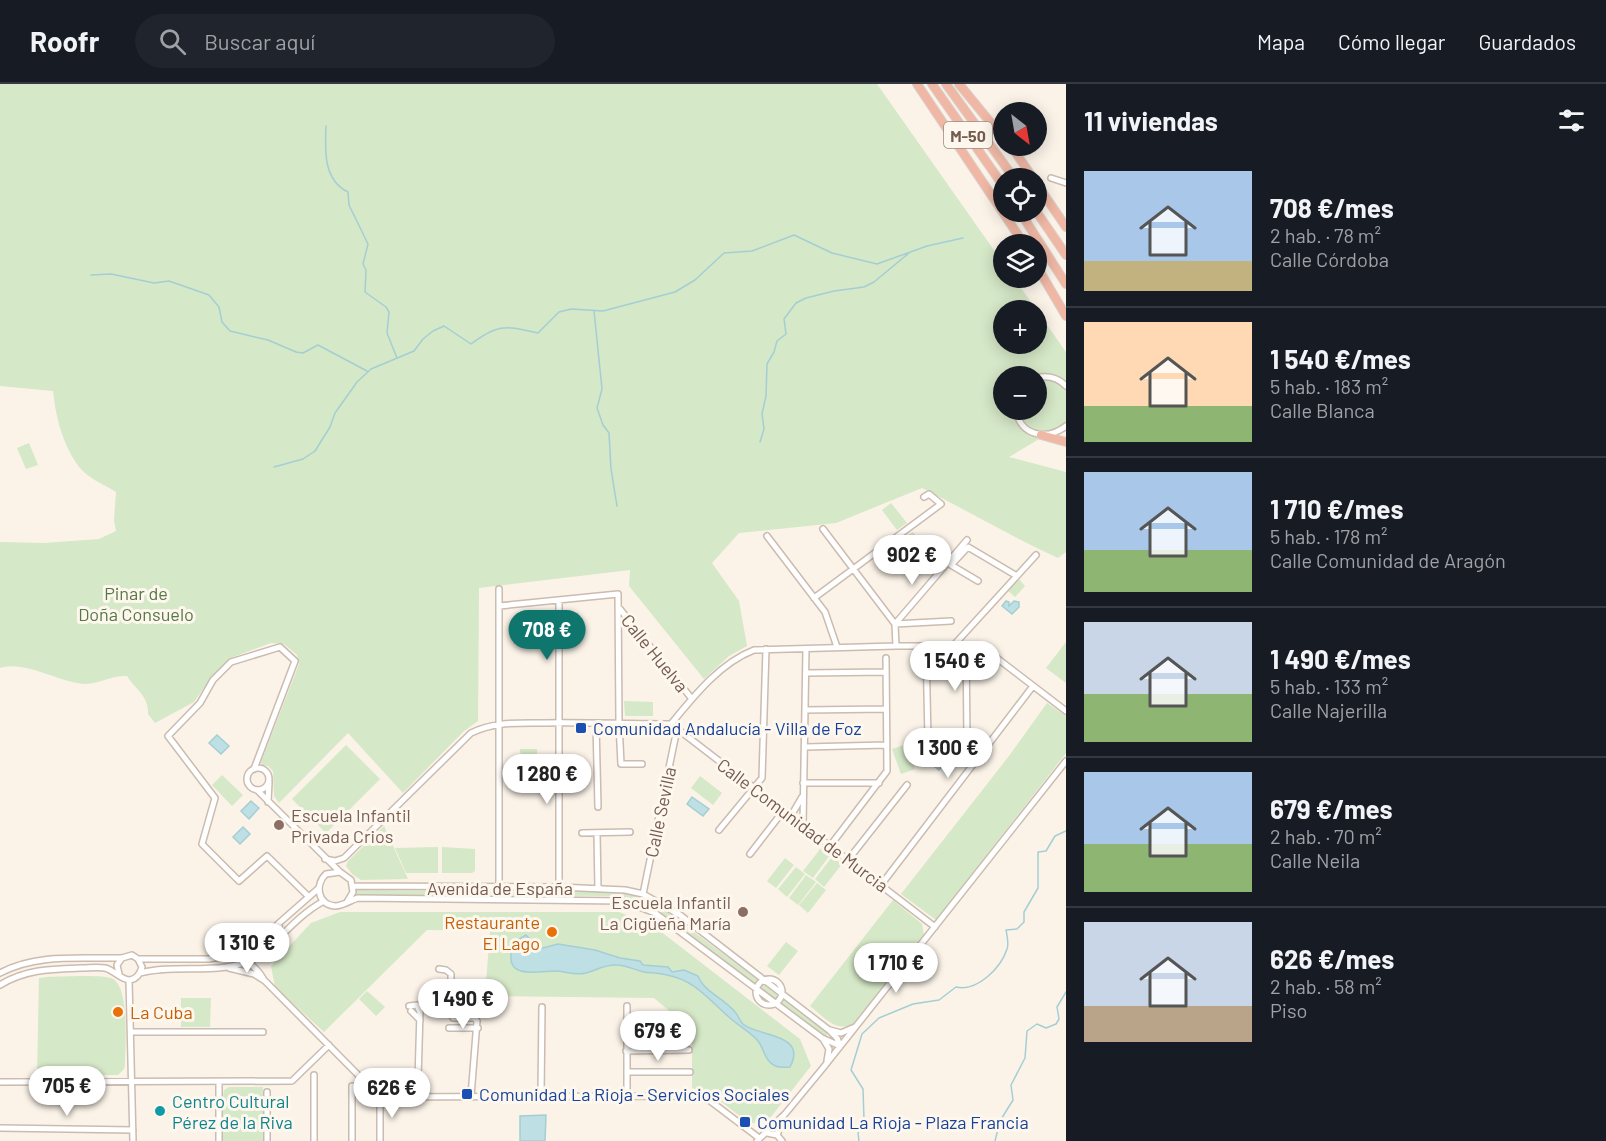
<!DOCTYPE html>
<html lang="es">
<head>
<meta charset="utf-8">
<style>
  :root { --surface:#171b24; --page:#20242c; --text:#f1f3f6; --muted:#9ea1a6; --line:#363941; --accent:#0f766e }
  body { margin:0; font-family:Barlow,sans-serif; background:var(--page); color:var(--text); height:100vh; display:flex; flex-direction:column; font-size:22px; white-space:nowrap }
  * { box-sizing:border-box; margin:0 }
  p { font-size:20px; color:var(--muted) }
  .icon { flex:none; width:33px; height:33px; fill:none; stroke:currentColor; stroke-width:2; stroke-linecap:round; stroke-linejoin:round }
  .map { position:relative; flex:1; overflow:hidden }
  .sheet { display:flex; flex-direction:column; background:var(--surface); width:540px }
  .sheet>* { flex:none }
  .needle { width:39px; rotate:149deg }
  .fabs { position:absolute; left:993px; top:18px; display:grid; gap:12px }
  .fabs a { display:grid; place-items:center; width:54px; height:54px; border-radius:50%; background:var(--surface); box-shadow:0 3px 15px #0003; font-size:30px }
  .price { position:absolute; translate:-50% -51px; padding:0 14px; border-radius:21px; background:#fff; color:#222; font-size:20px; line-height:39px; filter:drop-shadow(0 2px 3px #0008) }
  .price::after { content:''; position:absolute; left:50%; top:36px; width:18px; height:14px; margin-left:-9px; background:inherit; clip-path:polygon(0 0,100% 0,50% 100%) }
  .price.selected { background:var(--accent); color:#fff }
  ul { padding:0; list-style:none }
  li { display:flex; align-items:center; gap:18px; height:150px; padding:0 18px }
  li+li { border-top:2px solid var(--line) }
  li span { display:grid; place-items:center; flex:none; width:168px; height:120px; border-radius:0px; color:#555 }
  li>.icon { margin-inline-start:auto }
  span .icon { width:72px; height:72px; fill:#fffc; stroke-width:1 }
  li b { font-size:26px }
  h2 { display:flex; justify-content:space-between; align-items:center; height:72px; padding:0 18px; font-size:26px }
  header { display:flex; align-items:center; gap:36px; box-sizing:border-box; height:84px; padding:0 30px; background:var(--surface); border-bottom:2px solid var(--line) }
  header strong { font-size:28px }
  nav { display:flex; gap:33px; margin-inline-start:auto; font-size:21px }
  .search { width:420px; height:54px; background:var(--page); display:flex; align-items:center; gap:15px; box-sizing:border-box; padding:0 21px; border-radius:33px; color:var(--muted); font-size:22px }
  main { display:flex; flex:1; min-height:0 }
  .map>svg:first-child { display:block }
  .green { fill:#d5e8c7; fill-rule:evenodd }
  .water { fill:#bedfe3; stroke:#a5ced4; stroke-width:1.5 }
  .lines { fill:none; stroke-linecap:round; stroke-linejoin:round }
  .stream { stroke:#a5ced4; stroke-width:1.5 }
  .minor-casing { stroke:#ccbbaf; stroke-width:8 }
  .highway-casing { stroke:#d8d1cd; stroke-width:10 }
  .minor { stroke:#fff; stroke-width:5 }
  .highway { stroke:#f0b7a4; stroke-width:8 }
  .transit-dot { fill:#1a4fb4; stroke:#fef7ee; stroke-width:2 }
  .education-dot { fill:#8d6e63; stroke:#fef7ee; stroke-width:2 }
  .food-dot { fill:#e8710a; stroke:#fef7ee; stroke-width:2 }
  .culture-dot { fill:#0f9aa8; stroke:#fef7ee; stroke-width:2 }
  .labels { text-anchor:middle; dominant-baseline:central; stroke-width:6; stroke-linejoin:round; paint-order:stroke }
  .shield { fill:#fef7ee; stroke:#9d8a7e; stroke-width:1.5 }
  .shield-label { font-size:16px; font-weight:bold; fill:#735b4e }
  .park-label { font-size:18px; fill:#567846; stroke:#fef7ee }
  .street-label { font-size:18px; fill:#735b4e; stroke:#fef7ee }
  .transit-label { font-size:18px; fill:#164399; stroke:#fef7ee; text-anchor:start }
  .education-label { font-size:18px; fill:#785e54; stroke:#fef7ee; text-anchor:start }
  .food-label { font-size:18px; fill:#c56008; stroke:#fef7ee; text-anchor:end }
  .culture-label { font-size:18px; fill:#0d838f; stroke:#fef7ee; text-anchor:start }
</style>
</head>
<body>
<header>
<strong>Roofr</strong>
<div class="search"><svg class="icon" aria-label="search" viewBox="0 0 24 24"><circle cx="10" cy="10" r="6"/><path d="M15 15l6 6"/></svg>Buscar aquí</div>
<nav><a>Mapa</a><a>Cómo llegar</a><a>Guardados</a></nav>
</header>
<main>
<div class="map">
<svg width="1066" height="1057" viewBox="0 0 1066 1057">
  <rect width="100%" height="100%" fill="#fbf3e8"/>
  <path class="green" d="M 0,0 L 877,0 L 1003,179 L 1004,194 L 1014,194 L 1066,268 L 1066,339 L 1009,373 L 1066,388 L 1066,468 L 1058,474 C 1012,453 968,427 922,404 L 836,439 L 739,449 L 712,479 L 739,517 L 747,562 L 729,572 L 704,595 L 629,502 L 630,486 L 479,504 L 478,637 L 464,647 L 403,709 L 348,649 L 279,719 L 274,712 L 273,687 L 268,682 L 262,681 L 261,678 L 299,580 L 297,571 L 284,560 L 271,559 L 233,573 L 208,598 L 194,618 L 155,639 L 148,630 C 149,612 135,605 127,592 C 112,591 99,600 84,600 C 59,598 24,576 0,584 L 0,458 L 44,459 L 99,455 L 116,447 L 114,436 L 116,408 C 105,401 88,394 80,384 C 63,362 56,334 53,307 L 0,302 ZM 1004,226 L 1036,226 L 1036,260 L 1004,260 ZM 1004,292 L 1036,292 L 1036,326 L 1004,326 Z
    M 29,359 L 38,381 L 26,385 L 17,364 Z
    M 891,419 L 907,439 L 897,446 L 882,426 Z
    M 913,448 L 928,467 L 919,475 L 903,455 Z
    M 1019,495 L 1025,502 L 1015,513 L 1008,507 Z
    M 1066,558 L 1066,599 L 1046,584 Z
    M 624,617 L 653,618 L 653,632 L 625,632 Z
    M 1047,619 L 1066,632 L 1066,669 L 936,836 L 901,810 L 1009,672 Z
    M 907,660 L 915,685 L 901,690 L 892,665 Z
    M 346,661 L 380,695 L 326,749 L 292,715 Z
    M 520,665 L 537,665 L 537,697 L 522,697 Z
    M 222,691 L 243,711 L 232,722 L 212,701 Z
    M 700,692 L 722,709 L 713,721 L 691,704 Z
    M 384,742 L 408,795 L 361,796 L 352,790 L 346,782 L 348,777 Z
    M 438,763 L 438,789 L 406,789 L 395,764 Z
    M 442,763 L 475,765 L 475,787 L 472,789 L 442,789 Z
    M 821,764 L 830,771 L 813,794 L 803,787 Z
    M 832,773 L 842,780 L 824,803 L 815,795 Z
    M 785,774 L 794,781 L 776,804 L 767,797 Z
    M 796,783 L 805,790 L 787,813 L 778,805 Z
    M 806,791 L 816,798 L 798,821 L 789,814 Z
    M 817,799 L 826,806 L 808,829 L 799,821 Z
    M 354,806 L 620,808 L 644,814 L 659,822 L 829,949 L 825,953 L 656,825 L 642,818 L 620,812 L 354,811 Z
    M 893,816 L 922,840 L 924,851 L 853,940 C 836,949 823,932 810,922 Z
    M 340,828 L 619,828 L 651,840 L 800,955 L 811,982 L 767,1038 L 749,1039 L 711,1010 L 692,1004 L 692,946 L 654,914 L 485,912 L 490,847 L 427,846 L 324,948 L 275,903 L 271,882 L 311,839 Z
    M 786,858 L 798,867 L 779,891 L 767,882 Z
    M 47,893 C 60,893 103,890 113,895 C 130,905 125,962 125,981 L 124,985 L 118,991 L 37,991 L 39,894 Z
    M 367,907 L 385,923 L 376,932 L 359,915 Z
    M 181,914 L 211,914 L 210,943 L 181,943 Z
    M 229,1003 L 263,1003 L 263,1057 L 223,1057 L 223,1012 L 224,1006 Z"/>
  <path class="water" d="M 1006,517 L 1009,518 L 1009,522 L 1014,517 L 1019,518 L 1019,523 L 1012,530 L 1002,522 Z
    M 217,651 L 229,662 L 221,670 L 209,659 Z
    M 942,663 L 951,671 L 939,686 L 930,679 Z
    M 692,713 L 709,725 L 703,732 L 687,720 Z
    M 251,717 L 259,724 L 249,735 L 241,727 Z
    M 243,743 L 250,750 L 240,760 L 233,753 Z
    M 526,851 L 539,865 L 558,860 L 595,866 L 620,874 L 640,877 L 643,881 L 668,883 L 672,888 L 684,886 L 698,892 C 704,908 725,915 735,928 C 738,931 740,937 743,940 C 758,953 808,949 790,983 C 782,984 774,984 769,977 C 764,972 763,963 758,957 C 750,948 739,942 730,934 C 709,916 695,896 667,891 C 659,889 651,889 644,888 C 635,886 626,881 617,881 C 605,880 597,886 586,889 C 575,892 565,887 555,887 C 530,888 501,895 514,858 Z
    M 546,1031 L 545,1057 L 520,1057 L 520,1032 Z"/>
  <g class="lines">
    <path class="stream" d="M 326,42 C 325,66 323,96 348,108 L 349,121 L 368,160 L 363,180 L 366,186 L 365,208 L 386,223 L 389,228 L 387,249 L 397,274
      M 91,191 L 111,190 L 154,199 L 169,197 L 209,211 L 219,223 L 222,238 L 230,247 L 268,256 L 296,268 L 303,269 L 318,261 L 367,287
      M 594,227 L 602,305 L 597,324 L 603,341 L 609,349 L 611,385 L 617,422
      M 760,358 L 764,345 L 762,330 L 766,312 L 767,280 L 774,268 L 777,257 L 786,250 L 784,235 L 796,219 L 806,214 L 834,207 L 864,203 L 874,198 L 909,169
      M 274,383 L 303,375 L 315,367 L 330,343 L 335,329 L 357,298 L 371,285 L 414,267 L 423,255 L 433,247 L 444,242 L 471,260 C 499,239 505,242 538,249 L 559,228 L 571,225 L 603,227 L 675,208 L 695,196 L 724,169 L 752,167 L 794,151 L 832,169 L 877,180 L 927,162 L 963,154
      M 859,1057 L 858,1049 L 864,1035 L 863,1005 L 851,986 L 862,950 L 879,934 L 913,920 L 939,916 L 956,903 C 977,908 1001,884 1007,865 C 1009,860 1007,851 1006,846 L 1017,845 L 1024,838 L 1024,828 L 1038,804 L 1038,768 L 1046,767 L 1055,752 L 1066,747
      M 995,1057 L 1000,1037 L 1013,1016 L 1011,1001 L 1025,974 L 1027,947 L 1037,940 L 1046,944 L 1056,940 L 1059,935 L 1057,923 L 1066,908"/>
    <g class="minor-casing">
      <path id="minor" d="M 1051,94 L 1066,99
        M 1036,294 C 1048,291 1058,294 1066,302
        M 1016,326 C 1020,352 1047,357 1066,342
        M 823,445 L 895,540 L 951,537
        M 767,452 L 825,528 L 837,563
        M 978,497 L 951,481 L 968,463 L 1017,492
        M 499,505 L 499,803
        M 814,514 L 941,420 L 929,410 L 924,413
        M 559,516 L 559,803
        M 499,522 L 618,510 L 619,639 L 621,680 L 642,680
        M 620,525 L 692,615
        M 896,562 L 895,540 L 967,456
        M 926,562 L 928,656
        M 953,562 L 1036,471
        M 966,562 L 967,654
        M 806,589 L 886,588
        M 805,626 L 886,625
        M 596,639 L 598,723
        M 671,640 L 935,843
        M 805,663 L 886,661
        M247 695a11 11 0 1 1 22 0a11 11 0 1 1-22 0Z
        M 254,685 L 295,577 L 280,563 L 231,578 L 213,596 L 200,619 L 168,652 L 215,714 L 202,760 L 239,797 L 267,772 L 308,812
        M 803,699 L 879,699
        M 257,706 L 339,787
        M 268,718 L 269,698
        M 791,732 L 802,713
        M 803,741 L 806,565
        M 719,746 L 762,694 L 766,565
        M 582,749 L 630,748
        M 597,749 L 598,805
        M 830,762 L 887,687 L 886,574
        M 750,770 L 784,726
        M 325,775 L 335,777 L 344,774 L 471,649 C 493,638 515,639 539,639 C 583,638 627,640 671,640 C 694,612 720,579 754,566 L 896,562 L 966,562 L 985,565 L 1066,627
        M 848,776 L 907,701
        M 881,801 L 1033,602
        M 353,802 L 559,803 L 625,806 L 643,810 L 680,831 L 829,946 L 837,954 L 840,962
        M 643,810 L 677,645
        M 347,818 L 353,808 L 351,796 L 340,788 L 326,790 C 315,800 317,821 335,822 C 343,822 351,816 358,814 L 624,817 L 655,829 L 822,954 L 840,962
        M 231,873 C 247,876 256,882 264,896
        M 138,875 L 209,875 L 246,868 L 319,804
        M 247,878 L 248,872 L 273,851 L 279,842
        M 229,884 L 254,890 L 265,897 L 380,1013 L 380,1057
        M 439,885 L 446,886 L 451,890 L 451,930 L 453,934 L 474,934 L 477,937 L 471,1012
        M 0,889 C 38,869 80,875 122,874 L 132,871 L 138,875 L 142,883 C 140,890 137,895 130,896 C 121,896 114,886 105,884 C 98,883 89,884 81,884 C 52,885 26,885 0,901
        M 140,889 C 179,879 222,893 258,873 C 264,870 269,863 275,858 C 290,843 305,827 324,817
        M 119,890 L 117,881 L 122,874
        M756 908a13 13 0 1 1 26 0a13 13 0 1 1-26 0Z
        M 129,896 L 133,1057
        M 627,922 L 627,1011
        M 411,927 L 420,936
        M 449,944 L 478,944
        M 830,946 L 841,949 L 855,943
        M 131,948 L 263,948
        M 823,955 L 829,965 L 827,977
        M 626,967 L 689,966
        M 627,988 L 690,988
        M 314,991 L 314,1057
        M 0,998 L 292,997 L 329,961
        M 352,1002 L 352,1057
        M 541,1011 L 542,923
        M 380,1013 L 690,1012 L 709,1016 L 759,1054
        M 402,1013 L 418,995 L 420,928 L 417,921 L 409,922
        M 0,1044 L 133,1046
        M 767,1049 L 777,1051 L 782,1057
        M 777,1051 L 783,1035
        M 219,1057 L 219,998
        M 267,1057 L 267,1008
        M 757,1057 L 785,1030 L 823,984 L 1066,677"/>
    </g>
    <g class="highway-casing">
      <path id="highway" d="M 917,0 L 1024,160
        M 932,0 L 1004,103
        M 946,0 L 1014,94
        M 959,0 L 1004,55
        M 1011,62 L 1033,94
        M 1036,99 L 1066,143
        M 1036,127 L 1066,171
        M 1020,128 L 1066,200
        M 1036,181 L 1066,232
        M 1041,351 L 1066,358"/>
    </g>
    <use href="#minor" class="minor"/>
    <use href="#highway" class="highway"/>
  </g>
  <g class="transit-dot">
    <rect x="575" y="638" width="12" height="12" rx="3"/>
    <rect x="461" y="1004" width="12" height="12" rx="3"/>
    <rect x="739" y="1032" width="12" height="12" rx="3"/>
  </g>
  <g class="education-dot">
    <circle cx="279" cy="741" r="6"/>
    <circle cx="743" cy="828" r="6"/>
  </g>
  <g class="food-dot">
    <circle cx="552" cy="848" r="6"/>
    <circle cx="118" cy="928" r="6"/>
  </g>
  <circle class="culture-dot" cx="160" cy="1027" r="6"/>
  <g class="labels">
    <rect class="shield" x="944" y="38" width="48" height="26" rx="4.5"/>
    <g class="shield-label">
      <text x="968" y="51">M-50</text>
    </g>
    <g class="park-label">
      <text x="136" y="509">Pinar de<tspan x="136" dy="21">Doña Consuelo</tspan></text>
    </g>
    <g class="street-label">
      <text transform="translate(655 569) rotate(51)">Calle Huelva</text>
      <text transform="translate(660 728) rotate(-78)">Calle Sevilla</text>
      <text transform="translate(803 741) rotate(37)">Calle Comunidad de Murcia</text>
      <text x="500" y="804">Avenida de España</text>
    </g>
    <g class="transit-label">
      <text x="593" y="644">Comunidad Andalucía - Villa de Foz</text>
      <text x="479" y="1010">Comunidad La Rioja - Servicios Sociales</text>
      <text x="757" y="1038">Comunidad La Rioja - Plaza Francia</text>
    </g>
    <g class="education-label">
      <text x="291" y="731">Escuela Infantil<tspan x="291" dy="21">Privada Crios</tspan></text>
      <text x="731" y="818" text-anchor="end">Escuela Infantil<tspan x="731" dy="21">La Cigüeña María</tspan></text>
    </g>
    <g class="food-label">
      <text x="540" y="838">Restaurante<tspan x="540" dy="21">El Lago</tspan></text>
      <text x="130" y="928" text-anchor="start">La Cuba</text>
    </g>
    <g class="culture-label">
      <text x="172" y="1017">Centro Cultural<tspan x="172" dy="21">Pérez de la Riva</tspan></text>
    </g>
  </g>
</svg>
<div class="fabs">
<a><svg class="needle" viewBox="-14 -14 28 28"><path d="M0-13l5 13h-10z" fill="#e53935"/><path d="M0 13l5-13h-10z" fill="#9ea1a6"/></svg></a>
<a><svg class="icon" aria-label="locate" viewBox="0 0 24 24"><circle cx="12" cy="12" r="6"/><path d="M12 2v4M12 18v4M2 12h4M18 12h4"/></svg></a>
<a><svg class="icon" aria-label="layers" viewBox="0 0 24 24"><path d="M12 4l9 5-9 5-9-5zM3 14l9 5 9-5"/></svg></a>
<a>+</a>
<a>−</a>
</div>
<b class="price" style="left:912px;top:502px">902 €</b>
<b class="price selected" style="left:547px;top:577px">708 €</b>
<b class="price" style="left:955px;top:608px">1 540 €</b>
<b class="price" style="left:948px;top:695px">1 300 €</b>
<b class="price" style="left:547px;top:721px">1 280 €</b>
<b class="price" style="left:247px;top:890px">1 310 €</b>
<b class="price" style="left:896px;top:910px">1 710 €</b>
<b class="price" style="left:463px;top:946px">1 490 €</b>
<b class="price" style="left:658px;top:978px">679 €</b>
<b class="price" style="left:67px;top:1033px">705 €</b>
<b class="price" style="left:392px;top:1035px">626 €</b>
</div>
<section class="sheet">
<h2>11 viviendas<svg class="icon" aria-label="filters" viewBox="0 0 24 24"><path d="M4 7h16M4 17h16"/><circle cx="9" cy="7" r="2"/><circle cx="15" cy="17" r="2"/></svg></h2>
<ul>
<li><span style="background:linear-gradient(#a9c7e8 75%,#c2b280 0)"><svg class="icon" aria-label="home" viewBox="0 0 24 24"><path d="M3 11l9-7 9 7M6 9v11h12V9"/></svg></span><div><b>708 €/mes</b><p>2 hab. · 78 m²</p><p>Calle Córdoba</p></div></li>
<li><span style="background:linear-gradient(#ffd9b3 70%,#8fb573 0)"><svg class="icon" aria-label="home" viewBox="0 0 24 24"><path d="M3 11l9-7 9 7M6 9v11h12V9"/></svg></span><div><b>1 540 €/mes</b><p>5 hab. · 183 m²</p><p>Calle Blanca</p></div></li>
<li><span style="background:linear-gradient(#a9c7e8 65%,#8fb573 0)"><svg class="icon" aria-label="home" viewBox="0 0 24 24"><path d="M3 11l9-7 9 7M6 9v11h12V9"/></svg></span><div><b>1 710 €/mes</b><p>5 hab. · 178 m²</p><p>Calle Comunidad de Aragón</p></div></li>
<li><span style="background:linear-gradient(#c9d6e8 60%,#8fb573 0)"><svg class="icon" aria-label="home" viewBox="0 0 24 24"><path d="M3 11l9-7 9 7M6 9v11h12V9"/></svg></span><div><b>1 490 €/mes</b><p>5 hab. · 133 m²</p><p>Calle Najerilla</p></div></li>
<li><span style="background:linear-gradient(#a9c7e8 60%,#8fb573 0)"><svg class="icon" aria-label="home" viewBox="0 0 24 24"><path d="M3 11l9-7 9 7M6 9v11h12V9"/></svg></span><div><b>679 €/mes</b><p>2 hab. · 70 m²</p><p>Calle Neila</p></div></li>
<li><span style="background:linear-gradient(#c9d6e8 70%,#b9a48a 0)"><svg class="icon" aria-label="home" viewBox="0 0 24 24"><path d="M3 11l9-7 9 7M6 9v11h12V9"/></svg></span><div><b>626 €/mes</b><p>2 hab. · 58 m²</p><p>Piso</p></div></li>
</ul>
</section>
</main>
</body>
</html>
